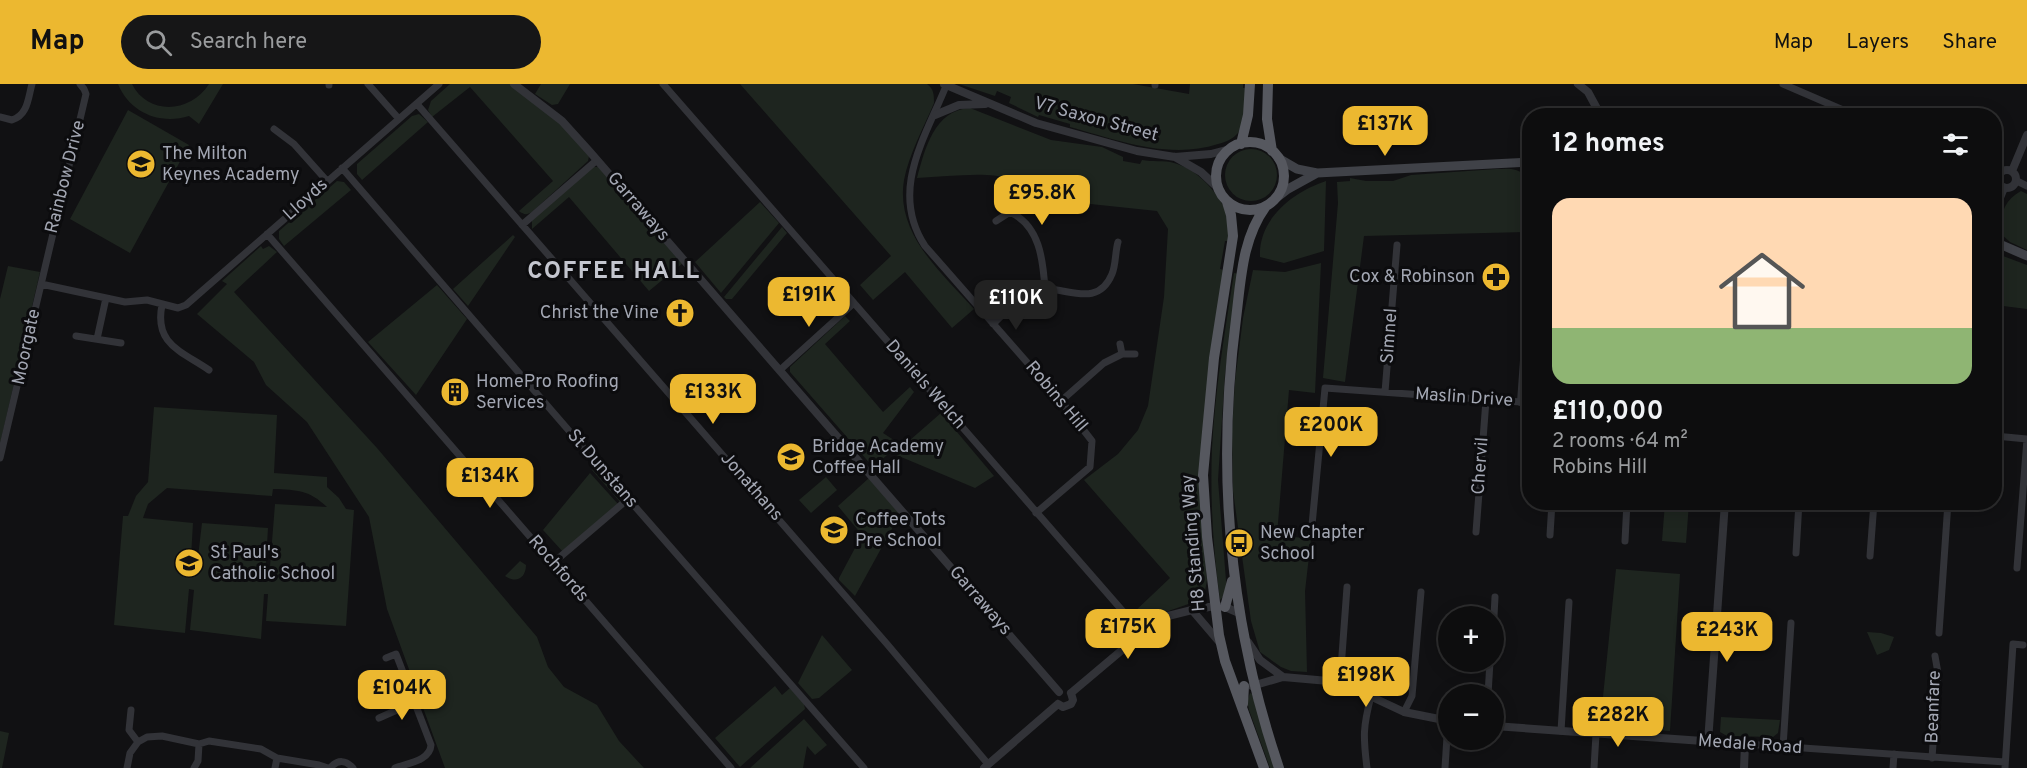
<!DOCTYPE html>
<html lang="en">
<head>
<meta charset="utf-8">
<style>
  :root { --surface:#0d0d0e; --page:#161617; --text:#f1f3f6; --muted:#9a9c9e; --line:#2d2d2e; --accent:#ecb830 }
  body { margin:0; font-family:Overpass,sans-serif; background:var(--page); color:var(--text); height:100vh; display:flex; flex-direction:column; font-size:22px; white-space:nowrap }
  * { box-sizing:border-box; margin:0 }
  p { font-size:20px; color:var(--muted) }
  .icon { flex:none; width:33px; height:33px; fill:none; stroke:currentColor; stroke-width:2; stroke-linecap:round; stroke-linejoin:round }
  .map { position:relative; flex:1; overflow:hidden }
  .drawer { position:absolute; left:1522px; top:24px; width:480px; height:402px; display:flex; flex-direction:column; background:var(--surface); border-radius:24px; box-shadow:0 3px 15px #0003,0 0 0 2px var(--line) }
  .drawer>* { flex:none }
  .tools { position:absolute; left:1438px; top:522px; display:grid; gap:12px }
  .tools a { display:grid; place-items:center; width:66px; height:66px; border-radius:50%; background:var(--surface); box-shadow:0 3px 15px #0003,0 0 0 2px var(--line); font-size:30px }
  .price { position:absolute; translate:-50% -51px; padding:0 14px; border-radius:12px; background:var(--accent); color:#111; font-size:20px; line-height:39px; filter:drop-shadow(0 2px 3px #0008) }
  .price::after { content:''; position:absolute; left:50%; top:36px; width:18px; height:14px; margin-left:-9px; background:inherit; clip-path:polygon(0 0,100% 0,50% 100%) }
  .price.selected { background:#222; color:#fff }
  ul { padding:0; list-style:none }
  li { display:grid; align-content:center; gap:12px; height:318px; padding:0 30px }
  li+li { border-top:2px solid var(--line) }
  li span { display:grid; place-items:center; height:186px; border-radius:18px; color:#555 }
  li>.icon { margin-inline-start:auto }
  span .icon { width:108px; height:108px; fill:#fffc; stroke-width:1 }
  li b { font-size:26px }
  h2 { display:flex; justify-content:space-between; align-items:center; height:72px; padding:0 30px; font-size:26px }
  header { display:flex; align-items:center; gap:36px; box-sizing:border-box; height:84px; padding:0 30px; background:var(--accent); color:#111 }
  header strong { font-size:28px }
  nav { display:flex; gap:33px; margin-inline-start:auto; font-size:21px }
  .search { width:420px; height:54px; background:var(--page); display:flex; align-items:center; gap:15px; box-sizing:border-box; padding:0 21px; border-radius:33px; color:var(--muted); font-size:22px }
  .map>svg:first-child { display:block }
  .green { fill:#1e251f; fill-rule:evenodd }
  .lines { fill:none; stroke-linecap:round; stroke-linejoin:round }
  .minor { stroke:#323338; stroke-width:7 }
  .tertiary { stroke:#323338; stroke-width:8 }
  .secondary { stroke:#404248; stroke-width:9 }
  .trunk { stroke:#56585f; stroke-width:10 }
  .labels { text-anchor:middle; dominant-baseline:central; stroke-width:6; stroke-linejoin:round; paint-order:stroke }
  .street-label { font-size:18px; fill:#a3a7b3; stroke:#0c0c0e }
  .poi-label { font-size:18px; fill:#a3a7b3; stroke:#0c0c0e; text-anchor:start }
  .district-label { font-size:24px; font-weight:bold; letter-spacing:1.5px; fill:#c4c6cf; stroke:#0c0c0e }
</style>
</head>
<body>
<header>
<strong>Map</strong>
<div class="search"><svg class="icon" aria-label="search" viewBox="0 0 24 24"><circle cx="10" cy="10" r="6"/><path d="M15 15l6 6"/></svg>Search here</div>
<nav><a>Map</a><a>Layers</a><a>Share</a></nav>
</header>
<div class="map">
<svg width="2027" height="684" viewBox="0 0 2027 684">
  <rect width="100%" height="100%" fill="#111113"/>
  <path class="green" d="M 118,0 L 132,0 C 148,32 191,29 209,0 L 223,0 L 199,40 L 189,32 C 160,41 130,29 118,0 Z
    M 450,0 L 511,0 L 555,34 L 589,72 L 588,77 L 532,128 C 527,131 524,131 519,127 L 553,97 L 470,3 L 432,33 L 428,26 L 431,17 Z
    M 541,0 L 570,0 L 558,20 L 552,21 L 535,10 Z
    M 740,0 L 927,0 C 934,5 934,11 934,19 C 924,43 909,70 904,96 C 895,150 942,189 974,225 L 952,244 L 905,188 L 873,216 L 860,201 L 891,172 Z
    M 959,0 L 1133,0 L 1189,10 L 1190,0 L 1243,0 L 1243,4 L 1247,4 C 1245,19 1246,36 1238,49 C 1233,55 1226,58 1218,60 C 1169,76 1117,56 1070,43 L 1070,40 L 1039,31 L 1038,33 L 1009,19 L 1011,13 L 997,7 L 995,12 Z
    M 970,24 L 1051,56 L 1102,63 L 1123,73 L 1123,77 L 1140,80 L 1142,76 C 1152,78 1164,76 1174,79 C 1195,84 1216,106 1225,125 C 1229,135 1229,146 1229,157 L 1225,157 L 1220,185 L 1224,186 L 1202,443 L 1207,496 L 1205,507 L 1200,515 L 1194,518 L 1143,536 L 1132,530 L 1170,494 L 1084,396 L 1118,370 L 1138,346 L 1148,322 L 1164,213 L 1168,145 L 1157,127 L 1081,119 C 1059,106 1013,92 987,91 C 964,90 940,93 917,94 C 925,65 934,26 970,24 Z
    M 128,26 L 189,61 L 130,169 L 70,135 Z
    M 419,30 L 428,38 L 362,96 L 357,90 L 357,80 L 412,32 Z
    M1225 91a26 26 0 1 1 52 0a26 26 0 1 1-52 0Z
    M 593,83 L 599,83 L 683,179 L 649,207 L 569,113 L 532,145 L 532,136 Z
    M 1496,85 C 1502,85 1510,84 1516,86 C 1539,93 1530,131 1527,148 L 1364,152 L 1345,298 L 1323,294 L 1338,119 L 1337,98 L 1350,97 L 1350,94 L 1366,97 L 1393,97 L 1411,91 Z
    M 337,97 L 344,98 L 351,106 L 284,162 L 279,155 L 279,147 Z
    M 1326,97 L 1324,167 L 1284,179 L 1260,173 C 1258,135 1293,108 1326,97 Z
    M 2021,107 L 2027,110 L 2027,166 L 2010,158 L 2001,150 C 1999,132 2004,116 2021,107 Z
    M 760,118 L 779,139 L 721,209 L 695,178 Z
    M 782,143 L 787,149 L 732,215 L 726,215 L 724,213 Z
    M 513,151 L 515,153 L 468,222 L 453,205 Z
    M 261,162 L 263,165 L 269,162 L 277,168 L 234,208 L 377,364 L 537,553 L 548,583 L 564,603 L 597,621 L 619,657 L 644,684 L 445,684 L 387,525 L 369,433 L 307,338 L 266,301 L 254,278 L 197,230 L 227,200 L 222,197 Z
    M 1995,169 L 2027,181 L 2027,225 L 1995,221 Z
    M 1321,179 L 1315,309 L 1289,306 L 1277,451 L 1311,455 L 1305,507 L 1307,588 L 1291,587 L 1281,583 L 1260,568 L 1251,537 L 1233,407 L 1232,347 L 1235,297 L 1243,234 L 1253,186 L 1285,188 Z
    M 8,182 L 40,188 L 0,360 L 0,215 Z
    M 1234,189 L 1239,190 L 1225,290 L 1218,396 L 1227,509 L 1220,516 C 1213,466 1210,414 1212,364 C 1215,305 1225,247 1234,189 Z
    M 437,201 L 467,235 L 416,311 L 368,258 Z
    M 845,232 L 850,237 L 825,260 L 883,328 L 910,303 L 914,308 L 883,349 L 900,360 L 873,383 L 790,288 L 790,283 Z
    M 154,323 L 277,331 L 274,389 L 327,393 L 327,403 L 339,414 L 346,425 L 354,426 L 346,542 L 266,537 L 268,510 L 264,510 L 261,555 L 190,546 L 194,506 L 189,505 L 185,549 L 114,541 L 123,432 L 128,432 L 136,412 L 148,398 ZM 167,404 L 272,412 L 273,405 C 298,406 309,406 327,423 L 275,420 L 269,495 L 265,494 L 268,444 L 202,439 L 196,490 L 190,490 L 193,439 L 143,434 L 148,420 Z
    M 941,329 L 994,392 L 975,404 L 894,370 Z
    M 596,381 C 605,391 623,404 620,418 L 592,386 Z
    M 590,389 L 618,420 L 563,468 L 543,446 Z
    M 826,393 L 837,406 L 811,429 L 799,416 Z
    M 869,394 L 898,427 L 899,432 L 855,512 L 839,496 L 839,494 L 862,451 L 838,422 Z
    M 1665,419 L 1689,419 L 1686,459 L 1662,457 Z
    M 520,477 L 526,481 C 526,494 516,500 505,492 Z
    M 1616,485 L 1680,490 L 1670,647 L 1600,642 Z
    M 1867,548 L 1881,549 L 1894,553 L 1889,566 L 1877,571 Z
    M 822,551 L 852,586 L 819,614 L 812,615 L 798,599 Z
    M 775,602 L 782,611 L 790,604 L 804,620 L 805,625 L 740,683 L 715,654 Z
    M 1250,609 L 1252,610 L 1275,684 L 1270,684 L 1249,626 L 1247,617 Z
    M 1721,633 L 1780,636 L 1778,649 L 1773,653 L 1727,652 L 1720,648 Z
    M 804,635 L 827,661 L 815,671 L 807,662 L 803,684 L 750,684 Z
    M 0,647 L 9,649 L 2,684 L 0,684 Z"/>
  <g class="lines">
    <path class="minor" d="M 368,0 L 399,35
      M 663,0 L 1141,548
      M 1783,0 L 1857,32
      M 329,1 L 329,0
      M 1155,1 L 1155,0
      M 946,2 C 925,54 889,107 925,162 L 1061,317 L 1092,357 L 1090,383 L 1036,429
      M 417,20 L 887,560 L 988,680
      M 0,33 L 12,36 C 28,31 28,14 32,0
      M 274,45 L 294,60 L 327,97
      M 342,84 L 596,378 L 864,684
      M 1995,89 L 1999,91
      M 2017,97 L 2027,102
      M 996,137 L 1010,128 C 1040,142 1043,176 1045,205
      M 522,141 L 597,76
      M 267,150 L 731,684
      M 41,200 L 125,218 L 147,216 L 178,224 L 186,221 L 439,0
      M 162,221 C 154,260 181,267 209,286
      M 993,240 C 1005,229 1018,213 1033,207 C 1059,197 1096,229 1112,190 C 1116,181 1115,168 1118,158
      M 76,252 L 121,259
      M 97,255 L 106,214
      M 1120,260 L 1122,270
      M 780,286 L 854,219
      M 1995,292 L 1998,245
      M 1385,308 L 1397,161
      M 1061,317 L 1104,279 L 1122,270 L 1135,270
      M 1995,352 L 2027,355
      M 0,374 L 86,10 L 84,5 L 80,0
      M 1312,441 L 1325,304 L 1521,318
      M 1476,448 L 1486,316
      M 1550,451 L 1552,418
      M 1625,457 L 1627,418
      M 1796,469 L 1799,418
      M 1870,472 L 1874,418
      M 553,479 L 628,415
      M 2017,484 L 2027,355
      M 1494,532 L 1495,513
      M 1939,549 L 1948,418
      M 386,574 L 396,570 L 431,661 C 430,677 407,679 395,684
      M 1340,598 L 1347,503
      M 1488,610 L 1490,578
      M 131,626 L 129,646 L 138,658
      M 1404,628 L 1412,612 L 1421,508
      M 379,634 L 415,618
      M 1561,647 L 1569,518
      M 1745,660 L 2005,678
      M 1783,663 L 1791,539
      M 1932,674 L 1938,589 L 1935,572
      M 127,684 L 130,669 L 138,658 L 147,653 L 162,652 L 199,660 L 209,657 L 261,665 L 277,674 L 319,681 L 328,684
      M 194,684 L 198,677 L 199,660
      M 275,684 L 277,674
      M 330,684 C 338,675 346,676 353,684
      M 1367,684 C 1363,652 1363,643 1371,612
      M 1445,684 L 1448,637
      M 1594,684 L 1596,650
      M 1893,684 L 1894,670
      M 2005,684 L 2013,560 L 2023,561"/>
    <path class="tertiary" d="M 514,0 L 562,37 L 590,68 L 1059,608
      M 944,0 L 1036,39 L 1137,67 L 1175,73 L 1211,70 L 1230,65
      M 1578,0 L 1588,8 L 1601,32
      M 935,31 L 959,21 L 985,20
      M 1175,73 L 1201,88 L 1218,104
      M1998 95a9 9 0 1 1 18 0a9 9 0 1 1-18 0Z
      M 2012,87 L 2027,51
      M 1995,126 L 2004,104
      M 1530,193 L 1521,318 L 1530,318
      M 1192,526 L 1221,560
      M 1248,558 L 1260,576 L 1283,593
      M 1252,602 L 1283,593 L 1340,598 L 1404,628 L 1449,637
      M 1071,609 L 1160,534 L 1192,526 L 1215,522 L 1225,523 L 1239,529
      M 1058,620 L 1063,623 L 1071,620 L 1073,616 L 1071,609
      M 1494,642 L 1745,660 L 1744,684
      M 1708,658 L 1725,418
      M 984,684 L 1058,620"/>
    <path class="secondary" d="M 1278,74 L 1297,85 L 1317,89 L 1530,78
      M 1275,115 L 1288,105 L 1317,89
      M 1995,158 L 2027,172"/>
    <path class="trunk" d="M 1268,0 L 1267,35 L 1272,67
      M1216 92a34 34 0 1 1 68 0a34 34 0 1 1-68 0Z
      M 1241,60 L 1248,31 L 1250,0
      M 1227,118 L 1231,131 L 1233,152 L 1214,274 L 1207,348 L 1203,391 L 1207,453 L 1219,551 L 1225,577 L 1264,684
      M 1266,122 C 1242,155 1241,195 1236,235 C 1216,388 1229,537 1279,684
      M 1225,523 L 1232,497
      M 1243,620 L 1244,602"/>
  </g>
  <defs>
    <g id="school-disc" transform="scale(1.5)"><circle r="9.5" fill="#ecb830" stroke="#0c0c0e"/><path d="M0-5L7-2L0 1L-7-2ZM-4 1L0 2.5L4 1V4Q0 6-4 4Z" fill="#111"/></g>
    <g id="pharmacy-disc" transform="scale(1.5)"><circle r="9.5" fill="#ecb830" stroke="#0c0c0e"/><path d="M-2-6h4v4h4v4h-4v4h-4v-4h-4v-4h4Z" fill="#111"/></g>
    <g id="church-disc" transform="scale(1.5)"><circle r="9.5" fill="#ecb830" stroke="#0c0c0e"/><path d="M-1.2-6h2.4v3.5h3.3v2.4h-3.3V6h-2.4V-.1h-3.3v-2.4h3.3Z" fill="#111"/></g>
    <g id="building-disc" transform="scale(1.5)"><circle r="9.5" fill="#ecb830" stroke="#0c0c0e"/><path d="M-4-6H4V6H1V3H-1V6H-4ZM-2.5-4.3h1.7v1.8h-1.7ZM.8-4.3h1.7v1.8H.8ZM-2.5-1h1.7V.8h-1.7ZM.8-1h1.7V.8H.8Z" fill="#111"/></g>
    <g id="bus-disc" transform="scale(1.5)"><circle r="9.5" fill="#ecb830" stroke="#0c0c0e"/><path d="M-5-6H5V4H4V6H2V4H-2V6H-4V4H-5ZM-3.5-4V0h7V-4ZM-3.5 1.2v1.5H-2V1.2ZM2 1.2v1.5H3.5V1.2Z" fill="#111"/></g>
  </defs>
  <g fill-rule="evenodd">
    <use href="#school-disc" x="141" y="80"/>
    <use href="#pharmacy-disc" x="1496" y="193"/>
    <use href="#church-disc" x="680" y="229"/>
    <use href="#building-disc" x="455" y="308"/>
    <use href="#school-disc" x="791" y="373"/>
    <use href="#school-disc" x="834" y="446"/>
    <use href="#bus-disc" x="1239" y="459"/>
    <use href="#school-disc" x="189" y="479"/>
  </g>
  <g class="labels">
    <g class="street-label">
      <text transform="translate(1096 36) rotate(15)">V7 Saxon Street</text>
      <text transform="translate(66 93) rotate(-76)">Rainbow Drive</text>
      <text transform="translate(306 116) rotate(-42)">Lloyds</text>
      <text transform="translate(638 123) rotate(49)">Garraways</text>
      <text transform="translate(1390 252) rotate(-86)">Simnel</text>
      <text transform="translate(27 263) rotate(-78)">Moorgate</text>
      <text transform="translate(925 301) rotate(49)">Daniels Welch</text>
      <text transform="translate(1056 313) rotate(50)">Robins Hill</text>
      <text transform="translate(1464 314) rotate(4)">Maslin Drive</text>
      <text transform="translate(1481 382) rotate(-86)">Chervil</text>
      <text transform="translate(602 385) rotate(49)">St Dunstans</text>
      <text transform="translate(751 403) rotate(49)">Jonathans</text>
      <text transform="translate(1194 459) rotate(-95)">H8 Standing Way</text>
      <text transform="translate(558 485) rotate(49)">Rochfords</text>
      <text transform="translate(980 517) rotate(49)">Garraways</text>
      <text transform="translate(1934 623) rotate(-88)">Beanfare</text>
      <text transform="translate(1750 661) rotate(4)">Medale Road</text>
    </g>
    <g class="poi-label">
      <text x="162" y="70">The Milton<tspan x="162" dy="21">Keynes Academy</tspan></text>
      <text x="1475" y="193" text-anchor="end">Cox &amp; Robinson</text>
      <text x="659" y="229" text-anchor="end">Christ the Vine</text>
      <text x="476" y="298">HomePro Roofing<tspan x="476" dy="21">Services</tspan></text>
      <text x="812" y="363">Bridge Academy<tspan x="812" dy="21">Coffee Hall</tspan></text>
      <text x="855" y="436">Coffee Tots<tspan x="855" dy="21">Pre School</tspan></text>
      <text x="1260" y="449">New Chapter<tspan x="1260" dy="21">School</tspan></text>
      <text x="210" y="469">St Paul's<tspan x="210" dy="21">Catholic School</tspan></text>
    </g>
    <g class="district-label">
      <text x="614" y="188">COFFEE HALL</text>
    </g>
  </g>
</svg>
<div class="tools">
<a>+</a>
<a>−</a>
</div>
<b class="price" style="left:1385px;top:73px">£137K</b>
<b class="price" style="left:1042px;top:142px">£95.8K</b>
<b class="price" style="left:809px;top:244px">£191K</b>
<b class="price selected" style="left:1016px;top:247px">£110K</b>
<b class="price" style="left:713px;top:341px">£133K</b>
<b class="price" style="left:1331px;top:374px">£200K</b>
<b class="price" style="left:490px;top:425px">£134K</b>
<b class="price" style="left:1128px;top:576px">£175K</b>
<b class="price" style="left:1727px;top:579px">£243K</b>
<b class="price" style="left:1366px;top:624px">£198K</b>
<b class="price" style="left:402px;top:637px">£104K</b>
<b class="price" style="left:1618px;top:664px">£282K</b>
<section class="drawer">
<h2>12 homes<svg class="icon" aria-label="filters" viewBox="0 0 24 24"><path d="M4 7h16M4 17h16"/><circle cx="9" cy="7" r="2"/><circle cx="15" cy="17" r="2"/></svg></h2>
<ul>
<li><span style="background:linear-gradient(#ffd9b3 70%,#8fb573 0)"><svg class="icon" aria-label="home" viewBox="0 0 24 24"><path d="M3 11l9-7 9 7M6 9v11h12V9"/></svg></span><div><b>£110,000</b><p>2 rooms · 64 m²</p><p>Robins Hill</p></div></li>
</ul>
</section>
</div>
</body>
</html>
